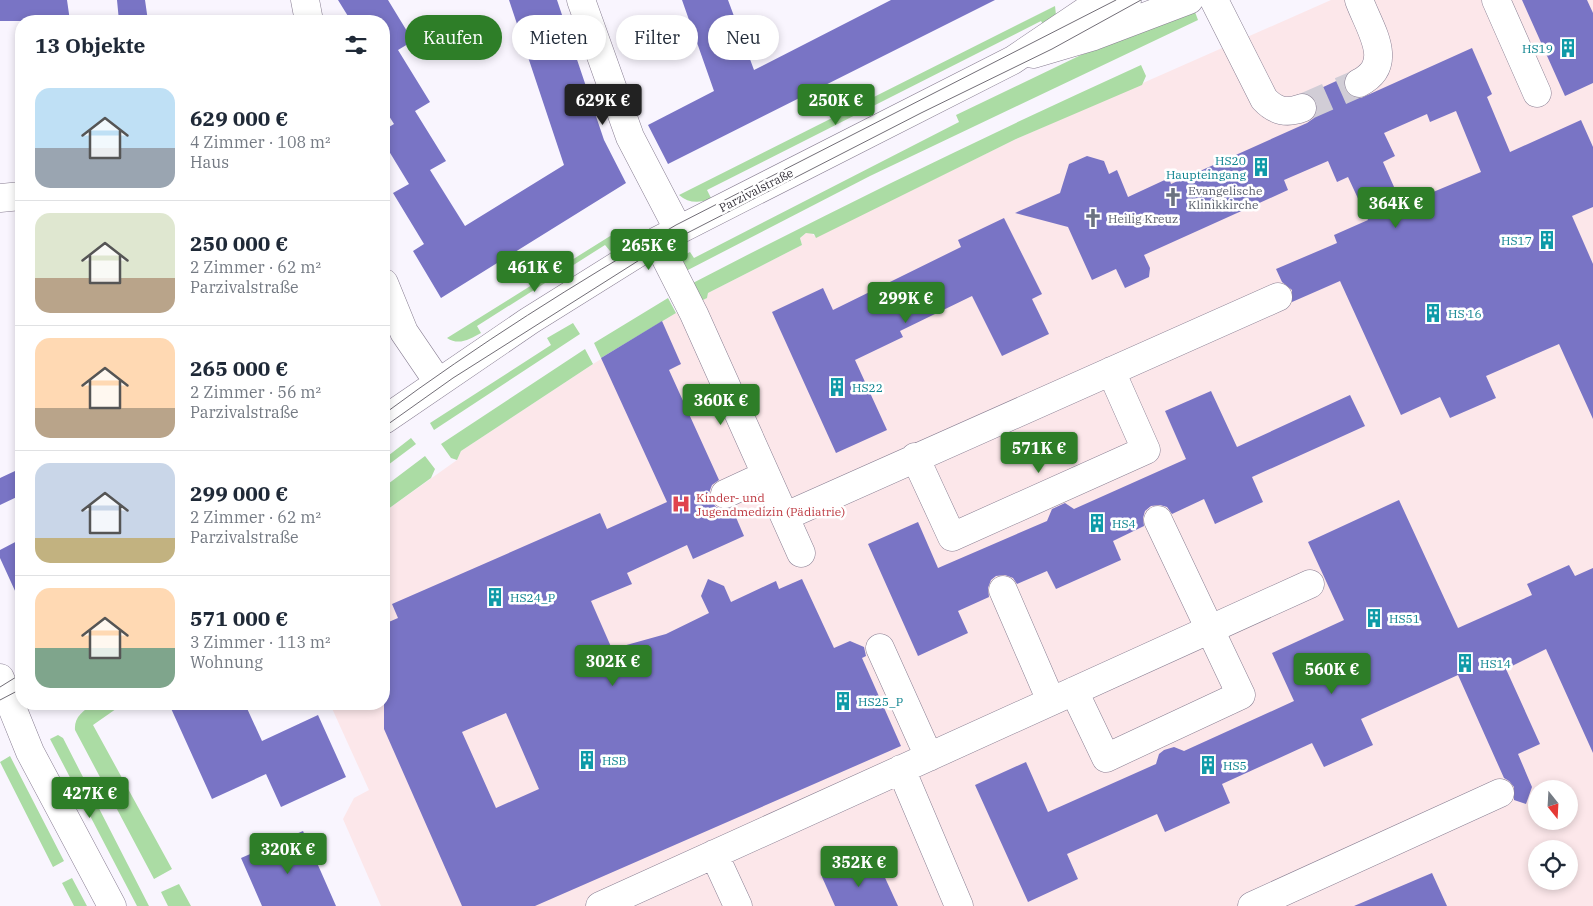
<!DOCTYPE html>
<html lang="de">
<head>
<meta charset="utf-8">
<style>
  :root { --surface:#fff; --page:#f2f2f3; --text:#1f2937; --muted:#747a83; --line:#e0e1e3; --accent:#2e7e28 }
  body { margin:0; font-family:"IBM Plex Serif",serif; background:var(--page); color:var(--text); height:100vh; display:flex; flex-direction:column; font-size:19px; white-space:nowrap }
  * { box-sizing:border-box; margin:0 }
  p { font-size:16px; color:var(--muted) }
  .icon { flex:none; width:28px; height:28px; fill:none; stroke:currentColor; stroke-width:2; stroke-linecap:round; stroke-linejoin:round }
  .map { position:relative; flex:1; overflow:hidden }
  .details { position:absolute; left:15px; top:15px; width:375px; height:695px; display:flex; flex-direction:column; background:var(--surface); border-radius:20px; box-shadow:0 2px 8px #0003 }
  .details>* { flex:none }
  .banner { position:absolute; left:405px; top:15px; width:475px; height:45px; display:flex; gap:10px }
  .needle { width:32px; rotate:162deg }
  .fabs { position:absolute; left:1528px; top:780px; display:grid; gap:10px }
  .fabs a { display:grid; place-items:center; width:50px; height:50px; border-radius:50%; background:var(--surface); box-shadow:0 2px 8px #0003; font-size:25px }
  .price { position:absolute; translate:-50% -42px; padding:0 11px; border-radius:5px; background:var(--accent); color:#fff; font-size:16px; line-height:32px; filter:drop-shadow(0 1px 2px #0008) }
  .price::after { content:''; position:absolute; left:50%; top:30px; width:15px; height:11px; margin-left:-8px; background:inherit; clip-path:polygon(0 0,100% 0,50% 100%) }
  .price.selected { background:#222; color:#fff }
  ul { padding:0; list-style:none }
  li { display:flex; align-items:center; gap:15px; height:125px; padding:0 20px }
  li+li { border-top:1px solid var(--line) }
  li span { display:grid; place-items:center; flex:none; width:140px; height:100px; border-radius:15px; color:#555 }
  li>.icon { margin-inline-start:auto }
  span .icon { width:60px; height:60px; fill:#fffc; stroke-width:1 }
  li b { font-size:21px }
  h2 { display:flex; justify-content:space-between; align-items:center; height:60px; padding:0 20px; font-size:21px }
  .chip { padding:0 18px; border-radius:22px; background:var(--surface); box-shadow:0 2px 8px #0003; font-size:18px; line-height:45px }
  .chip.selected { background:var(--accent); color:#fff }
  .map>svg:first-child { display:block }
  .medical { fill:#fce7ea; fill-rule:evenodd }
  .green { fill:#abdca4 }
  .building { fill:#7974c5; fill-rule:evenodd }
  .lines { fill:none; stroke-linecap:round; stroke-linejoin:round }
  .minor-tunnel { stroke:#d1cdd6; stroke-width:28; stroke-dasharray:28 14; stroke-linecap:butt }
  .minor-casing { stroke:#887e92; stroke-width:29 }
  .minor { stroke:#fff; stroke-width:28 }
  .tram { stroke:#726e77; stroke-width:1 }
  .labels { text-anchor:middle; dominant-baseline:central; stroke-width:5; stroke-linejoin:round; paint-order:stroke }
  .culture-label { font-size:12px; fill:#0d838f; stroke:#fff; text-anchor:start }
  .street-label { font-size:12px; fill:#332f38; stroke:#fff }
  .worship-label { font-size:12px; fill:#5b616d; stroke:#fff; text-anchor:start }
  .health-label { font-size:12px; fill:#be3a42; stroke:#fff; text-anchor:start }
</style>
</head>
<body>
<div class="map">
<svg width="1593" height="906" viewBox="0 0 1593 906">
  <rect width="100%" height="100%" fill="#f9f5fe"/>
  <path class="medical" d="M 1331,0 L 1593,0 L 1593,906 L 381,906 L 343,819 L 354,798 L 369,790 L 330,704 L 384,704 L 384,512 L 457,460 L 461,451 L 593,364 L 676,313 L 707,298 L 708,293 L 802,245 L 800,238 L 806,233 L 811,233 L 816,237 L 1016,139 ZM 1536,789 L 1569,789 L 1569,821 L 1536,821 ZM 1536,849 L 1569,849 L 1569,881 L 1536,881 Z"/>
  <path class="green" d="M 1055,6 L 1056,15 L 1046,29 L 1041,21 L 707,190 L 711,198 C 700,204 688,203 679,195 Z
    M 1195,12 L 1198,20 L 870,176 L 686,271 L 683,265 L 684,255 L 690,252 L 694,258 L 959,122 L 956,115 L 1081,55 Z
    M 1141,65 L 1146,76 L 1142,85 L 1016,139 L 816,238 L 814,234 L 806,233 L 800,238 L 802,245 L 708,293 L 707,298 L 699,302 L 691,284 C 839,207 989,134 1141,65 Z
    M 615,233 L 621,244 L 610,251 L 605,245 L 477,326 L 481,333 C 470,339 459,346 447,338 Z
    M 668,298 L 676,313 L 601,358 L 594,343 Z
    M 573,323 L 580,334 L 434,430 L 430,423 L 551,345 L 547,338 Z
    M 585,349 L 593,364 L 461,451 L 457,460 L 451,458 L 441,444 Z
    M 411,438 L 416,444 L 384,468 L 384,459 Z
    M 425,456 L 435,469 L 431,478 L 384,512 L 384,487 Z
    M 93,704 L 123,704 L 93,725 L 172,869 L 154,879 L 75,730 C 74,717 83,711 93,704 Z
    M 58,735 L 63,738 L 149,906 L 137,906 L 50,739 Z
    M 10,756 L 64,861 L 53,867 L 0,762 Z
    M 72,878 L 87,906 L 74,906 L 62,883 Z
    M 179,884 L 191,906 L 168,906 L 161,892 Z"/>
  <path class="building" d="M 0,0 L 67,0 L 70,21 L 0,21 Z
    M 117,0 L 145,0 L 148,21 L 119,21 Z
    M 338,0 L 388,0 L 413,41 L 398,50 L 430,102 L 415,111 L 446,161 L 430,170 L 465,226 L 564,165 L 509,0 L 557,0 L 604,140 L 626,183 L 441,298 L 413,251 L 424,244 L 393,193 L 409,184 L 384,143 L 384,130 L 394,124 L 384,108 L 384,21 L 351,21 Z
    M 682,0 L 728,0 L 754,70 L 891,0 L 995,0 L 668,164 L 648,125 L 714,91 Z
    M 1522,0 L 1587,0 L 1593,13 L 1593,83 L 1565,96 Z
    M 1472,48 L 1492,94 L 1487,97 L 1510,152 L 1581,120 L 1593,147 L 1593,207 L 1572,216 L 1593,264 L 1593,419 L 1559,344 L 1486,376 L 1496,398 L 1450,418 L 1440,397 L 1401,415 L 1340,281 L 1292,302 L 1292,290 L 1282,282 L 1276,269 L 1337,243 L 1334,235 L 1368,220 L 1348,177 L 1337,182 L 1328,161 L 1284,180 L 1288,190 L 1144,255 L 1150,268 L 1149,277 L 1125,288 L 1116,269 L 1092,280 L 1068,227 L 1015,213 L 1060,193 L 1069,164 L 1087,156 L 1104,161 L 1109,174 L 1117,170 L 1128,197 L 1169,178 L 1171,184 L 1307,123 L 1314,118 L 1317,111 L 1317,103 L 1308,94 L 1345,77 L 1344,85 L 1347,92 L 1353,97 L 1361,98 ZM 1456,111 L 1481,172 L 1402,205 L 1383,162 L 1395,156 L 1384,133 L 1427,114 L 1430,122 Z
    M 1004,218 L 1042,294 L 1032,299 L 1049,334 L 1002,356 L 972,296 L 900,331 L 903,337 L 855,360 L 887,430 L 836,453 L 772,312 L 823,288 L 833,310 L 961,247 L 958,240 Z
    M 662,321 L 681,364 L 669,370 L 719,480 L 712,485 L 709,493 L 711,500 L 716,507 L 724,510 L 732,508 L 744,536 L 693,559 L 687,545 L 627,573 L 632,584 L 591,601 L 612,649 L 666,634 L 709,613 L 701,596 L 708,579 L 724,586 L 731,602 L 776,581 L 779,589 L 802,579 L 834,648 L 850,641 L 864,647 L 866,656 L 862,658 L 901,746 L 535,906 L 462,906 L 384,729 L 384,624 L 398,618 L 392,604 L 600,513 L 607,529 L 667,502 L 601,358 ZM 506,713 L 539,789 L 496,808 L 462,732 Z
    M 1211,391 L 1237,447 L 1350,395 L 1365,426 L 1252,477 L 1263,502 L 1215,524 L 1204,499 L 1172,514 L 1167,507 L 1160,505 L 1151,506 L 1145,511 L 1143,518 L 1144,526 L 1113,541 L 1121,560 L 1056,589 L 1047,571 L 1017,584 L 1013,578 L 1005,575 L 996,576 L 991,580 L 988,588 L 989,597 L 958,611 L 968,633 L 918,656 L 868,544 L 918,522 L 938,568 L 1047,521 L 1052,509 L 1065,503 L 1074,509 L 1186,459 L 1165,411 Z
    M 15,471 L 21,484 L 21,495 L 0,505 L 0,478 Z
    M 1399,500 L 1458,628 L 1532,595 L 1527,584 L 1569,565 L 1575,576 L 1593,568 L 1593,753 L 1546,649 L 1506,669 L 1540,744 L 1518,754 L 1532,787 L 1526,804 L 1514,800 L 1514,787 L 1509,781 L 1504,778 L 1458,675 L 1361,719 L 1373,745 L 1324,767 L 1312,743 L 1222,784 L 1230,803 L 1165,832 L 1157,814 L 1067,854 L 1078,879 L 1028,902 L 975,785 L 1026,762 L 1048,812 L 1156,764 L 1159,754 L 1164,750 L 1174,747 L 1184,751 L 1294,701 L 1272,653 L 1344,620 L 1308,542 Z
    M 21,539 L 21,604 L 0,558 L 0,550 Z
    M 169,704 L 245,704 L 262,741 L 318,715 L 346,777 L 281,807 L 266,774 L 212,799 Z
    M 303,831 L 336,906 L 262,906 L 241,858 Z
    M 854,862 L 861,878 L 881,869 L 898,906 L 835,906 L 822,877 Z
    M 1432,873 L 1447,906 L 1354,906 Z"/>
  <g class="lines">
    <path class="minor-tunnel" d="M 1302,108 L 1359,83"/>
    <g class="minor-casing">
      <path id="minor" d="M 305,0 L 309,21
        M 581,0 L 630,137 L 678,229
        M 1214,0 L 1264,99 C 1275,111 1286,114 1302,108
        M 1496,0 L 1537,93
        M 1089,20 L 1127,0
        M 1033,54 L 1094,36 L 1189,0
        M 1359,83 C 1396,64 1370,30 1359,0
        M 0,198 L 21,196
        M 657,241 L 694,314 L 801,553
        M 384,283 L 404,332 L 438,382
        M 384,420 L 529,321 L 657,241 L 1013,60 L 1102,0
        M 915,457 L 952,537 L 1146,450 L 1111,371
        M 725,494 L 766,475
        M 786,516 L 1278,297
        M 1003,590 L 1051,701
        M 880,648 L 929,757
        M 0,678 L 30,752 L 112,906
        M 1074,691 L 1106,758 L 1241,695 L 1158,520
        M 901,769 L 959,906
        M 714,854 L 738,906
        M 600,906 L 1310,584
        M 1252,906 L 1500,793"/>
    </g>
    <use href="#minor" class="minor"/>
    <path class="tram" d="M 384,414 C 477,345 576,283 676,225 L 1116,0
      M 384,427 L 453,378 L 660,247 L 921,113 L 1052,49 L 1141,0
      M 0,687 L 21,674
      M 0,700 L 21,689"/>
  </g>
  <defs>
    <g id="building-bare" transform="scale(1.5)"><path d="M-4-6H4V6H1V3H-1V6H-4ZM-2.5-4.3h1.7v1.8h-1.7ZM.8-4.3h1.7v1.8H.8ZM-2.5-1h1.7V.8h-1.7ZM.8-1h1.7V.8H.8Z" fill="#0f9aa8" stroke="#fff" stroke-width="2.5" paint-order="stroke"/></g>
    <g id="church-bare" transform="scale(1.5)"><path d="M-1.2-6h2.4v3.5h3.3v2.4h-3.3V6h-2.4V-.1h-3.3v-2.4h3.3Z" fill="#6b7280" stroke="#fff" stroke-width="2.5" paint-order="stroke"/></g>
    <g id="hospital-bare" transform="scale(1.5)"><path d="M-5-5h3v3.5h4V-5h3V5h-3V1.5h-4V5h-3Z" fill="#e0444e" stroke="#fff" stroke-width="2.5" paint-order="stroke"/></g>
  </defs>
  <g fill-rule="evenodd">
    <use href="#building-bare" x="1568" y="48"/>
    <use href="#building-bare" x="1261" y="167"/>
    <use href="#church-bare" x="1173" y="197"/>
    <use href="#church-bare" x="1093" y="218"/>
    <use href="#building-bare" x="1547" y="240"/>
    <use href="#building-bare" x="1433" y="313"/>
    <use href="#building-bare" x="837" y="387"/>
    <use href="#hospital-bare" x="681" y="504"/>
    <use href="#building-bare" x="1097" y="523"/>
    <use href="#building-bare" x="495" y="597"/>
    <use href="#building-bare" x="1374" y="618"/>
    <use href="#building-bare" x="1465" y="663"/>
    <use href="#building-bare" x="843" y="701"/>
    <use href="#building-bare" x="587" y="760"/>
    <use href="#building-bare" x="1208" y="765"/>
  </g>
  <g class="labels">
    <g class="culture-label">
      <text x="1553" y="48" text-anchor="end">HS19</text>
      <text x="1246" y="160" text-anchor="end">HS20<tspan x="1246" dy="14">Haupteingang</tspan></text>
      <text x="1532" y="240" text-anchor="end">HS17</text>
      <text x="1448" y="313">HS 16</text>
      <text x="852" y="387">HS22</text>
      <text x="1112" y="523">HS4</text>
      <text x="510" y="597">HS24_P</text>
      <text x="1389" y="618">HS51</text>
      <text x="1480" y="663">HS14</text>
      <text x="858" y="701">HS25_P</text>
      <text x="602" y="760">HSB</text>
      <text x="1223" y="765">HS5</text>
    </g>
    <g class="street-label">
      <text transform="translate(756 190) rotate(-27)">Parzivalstraße</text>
    </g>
    <g class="worship-label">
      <text x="1188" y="190">Evangelische<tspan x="1188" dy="14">Klinikkirche</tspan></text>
      <text x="1108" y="218">Heilig Kreuz</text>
    </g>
    <g class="health-label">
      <text x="696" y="497">Kinder- und<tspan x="696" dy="14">Jugendmedizin (Pädiatrie)</tspan></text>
    </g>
  </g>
</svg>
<div class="fabs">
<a><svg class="needle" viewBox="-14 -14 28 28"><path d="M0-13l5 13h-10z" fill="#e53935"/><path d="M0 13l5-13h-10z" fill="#747a83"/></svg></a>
<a><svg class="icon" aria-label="locate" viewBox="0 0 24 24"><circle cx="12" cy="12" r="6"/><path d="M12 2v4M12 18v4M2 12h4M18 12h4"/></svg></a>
</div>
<b class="price selected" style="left:603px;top:126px">629K €</b>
<b class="price" style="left:836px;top:126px">250K €</b>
<b class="price" style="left:1396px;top:229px">364K €</b>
<b class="price" style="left:649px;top:271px">265K €</b>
<b class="price" style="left:535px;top:293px">461K €</b>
<b class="price" style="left:906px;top:324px">299K €</b>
<b class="price" style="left:721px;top:426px">360K €</b>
<b class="price" style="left:1039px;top:474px">571K €</b>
<b class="price" style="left:613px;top:687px">302K €</b>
<b class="price" style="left:1332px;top:695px">560K €</b>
<b class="price" style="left:90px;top:819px">427K €</b>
<b class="price" style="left:288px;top:875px">320K €</b>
<b class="price" style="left:859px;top:888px">352K €</b>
<div class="banner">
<a class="chip selected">Kaufen</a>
<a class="chip">Mieten</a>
<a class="chip">Filter</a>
<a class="chip">Neu</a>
</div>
<section class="details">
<h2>13 Objekte<svg class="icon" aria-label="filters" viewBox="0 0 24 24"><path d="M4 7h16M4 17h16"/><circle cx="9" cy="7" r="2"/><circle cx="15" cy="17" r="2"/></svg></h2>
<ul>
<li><span style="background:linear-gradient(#bfe0f5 60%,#9aa5b1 0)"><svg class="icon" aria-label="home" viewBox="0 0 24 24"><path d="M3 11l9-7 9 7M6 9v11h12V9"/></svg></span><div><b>629 000 €</b><p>4 Zimmer · 108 m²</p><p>Haus</p></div></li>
<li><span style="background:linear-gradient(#dfe7d0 65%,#b9a48a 0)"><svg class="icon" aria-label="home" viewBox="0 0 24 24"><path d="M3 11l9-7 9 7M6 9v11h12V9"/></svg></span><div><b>250 000 €</b><p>2 Zimmer · 62 m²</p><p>Parzivalstraße</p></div></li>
<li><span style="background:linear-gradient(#ffd9b3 70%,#b9a48a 0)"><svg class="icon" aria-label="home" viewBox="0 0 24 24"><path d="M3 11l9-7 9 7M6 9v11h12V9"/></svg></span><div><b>265 000 €</b><p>2 Zimmer · 56 m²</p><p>Parzivalstraße</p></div></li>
<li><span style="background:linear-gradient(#c9d6e8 75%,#c2b280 0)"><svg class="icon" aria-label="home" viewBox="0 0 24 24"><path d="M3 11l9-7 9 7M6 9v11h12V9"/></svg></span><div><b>299 000 €</b><p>2 Zimmer · 62 m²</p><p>Parzivalstraße</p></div></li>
<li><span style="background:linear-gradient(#ffd9b3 60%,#7fa58c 0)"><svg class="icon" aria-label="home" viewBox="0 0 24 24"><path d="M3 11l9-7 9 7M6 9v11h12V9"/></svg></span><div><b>571 000 €</b><p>3 Zimmer · 113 m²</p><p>Wohnung</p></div></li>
</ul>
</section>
</div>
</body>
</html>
